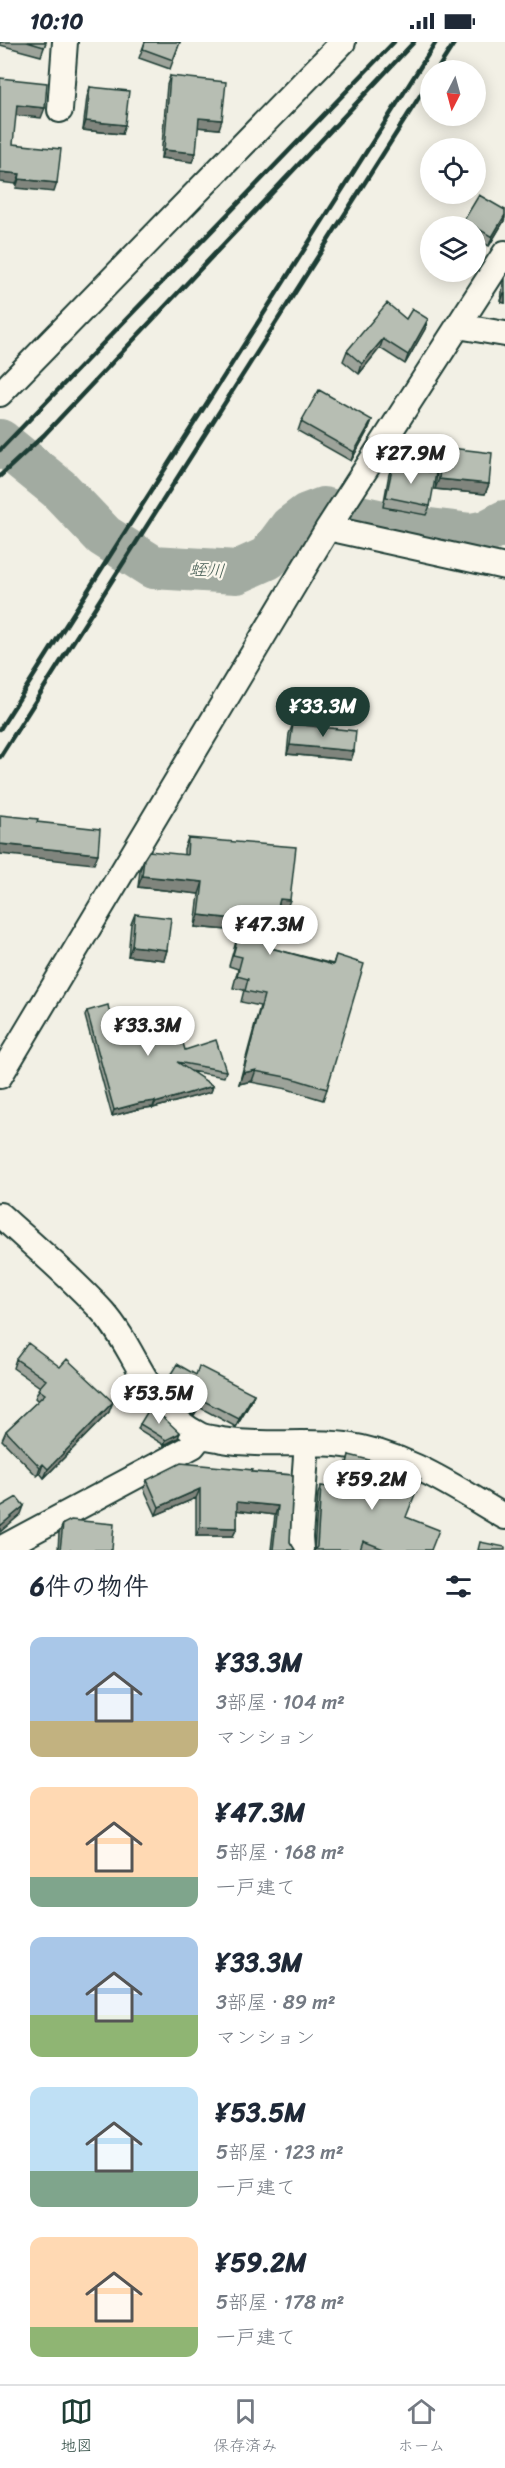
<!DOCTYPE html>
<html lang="ja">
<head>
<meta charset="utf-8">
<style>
  :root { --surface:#fff; --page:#f6f6f7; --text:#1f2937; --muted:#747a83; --line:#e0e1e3; --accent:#1f3d34 }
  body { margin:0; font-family:Sriracha,"Klee One",sans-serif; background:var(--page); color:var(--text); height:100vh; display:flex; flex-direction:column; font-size:22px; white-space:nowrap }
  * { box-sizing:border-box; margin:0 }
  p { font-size:20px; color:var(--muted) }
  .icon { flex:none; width:33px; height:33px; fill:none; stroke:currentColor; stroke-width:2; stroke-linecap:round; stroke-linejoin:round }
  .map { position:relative; height:1508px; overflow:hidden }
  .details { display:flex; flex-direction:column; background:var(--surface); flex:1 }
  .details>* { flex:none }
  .needle { width:39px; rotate:186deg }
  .fabs { position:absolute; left:420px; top:18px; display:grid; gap:12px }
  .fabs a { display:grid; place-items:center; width:66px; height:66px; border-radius:50%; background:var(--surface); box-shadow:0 3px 15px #0003; font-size:30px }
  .price { position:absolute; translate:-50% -51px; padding:0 14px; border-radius:21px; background:#fff; color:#222; font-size:20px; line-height:39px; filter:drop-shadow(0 2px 3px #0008) }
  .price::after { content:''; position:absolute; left:50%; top:36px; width:18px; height:14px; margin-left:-9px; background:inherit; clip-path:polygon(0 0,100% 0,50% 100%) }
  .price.on { background:var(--accent); color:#fff }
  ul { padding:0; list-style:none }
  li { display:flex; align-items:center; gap:18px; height:150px; padding:0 30px }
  li span { display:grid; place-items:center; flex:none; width:168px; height:120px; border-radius:12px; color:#555 }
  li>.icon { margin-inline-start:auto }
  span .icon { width:72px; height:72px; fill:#fffc; stroke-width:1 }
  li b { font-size:26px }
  h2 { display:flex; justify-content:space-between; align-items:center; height:72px; padding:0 30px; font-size:26px }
  .status { display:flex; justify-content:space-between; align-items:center; height:42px; padding:0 30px; background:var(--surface); direction:ltr }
  .status svg { height:16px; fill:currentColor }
  .tabs { display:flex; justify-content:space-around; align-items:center; height:84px; border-top:2px solid var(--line); background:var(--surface); font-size:16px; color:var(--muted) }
  .tabs a { display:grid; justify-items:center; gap:3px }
  .tabs .on { color:var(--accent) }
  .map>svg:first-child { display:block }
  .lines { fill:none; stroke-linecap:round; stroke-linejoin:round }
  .river { stroke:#a2aba1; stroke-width:44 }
  .minor-casing { stroke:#1f3d34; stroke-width:28 }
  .minor { stroke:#fbf7ec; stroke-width:24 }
  .rail { stroke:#1f3d34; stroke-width:4.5 }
  .wall { fill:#9da39a; stroke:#1f3d34; stroke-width:1.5 }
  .shaded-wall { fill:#80857d; stroke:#1f3d34; stroke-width:1.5 }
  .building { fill:#b7beb3; stroke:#1f3d34; stroke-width:1.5 }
  .labels { text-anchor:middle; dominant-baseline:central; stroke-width:4.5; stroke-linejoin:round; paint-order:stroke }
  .water-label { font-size:18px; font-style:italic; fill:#465e55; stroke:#fbf7ec }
</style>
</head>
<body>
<div class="status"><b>10:10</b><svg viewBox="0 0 49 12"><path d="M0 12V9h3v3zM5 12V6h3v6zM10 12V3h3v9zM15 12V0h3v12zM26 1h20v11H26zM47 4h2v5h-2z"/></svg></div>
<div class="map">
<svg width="505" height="1508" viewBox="0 0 505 1508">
  <rect width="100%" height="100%" fill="#f2f0e5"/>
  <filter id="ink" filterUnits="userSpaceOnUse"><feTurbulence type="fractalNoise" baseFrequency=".0167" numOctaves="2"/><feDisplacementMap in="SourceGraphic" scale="12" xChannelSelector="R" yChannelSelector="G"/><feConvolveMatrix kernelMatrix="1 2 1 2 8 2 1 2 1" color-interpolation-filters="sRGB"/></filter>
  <g filter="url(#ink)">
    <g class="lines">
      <path class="river" d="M 0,399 L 59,447 L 104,494 L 153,525 L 237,530 L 268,516 L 291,485 L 307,473 L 323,467 L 405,485 L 471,493 L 486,490 L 505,480"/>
      <g class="minor-casing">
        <path id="minor" d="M 60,68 L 65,0
          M 458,284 L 505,292
          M 0,352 L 343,0
          M 328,486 L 505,525
          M 0,1034 L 328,486 L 505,211
          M 0,1173 C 34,1204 72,1236 103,1270 C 138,1309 148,1368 200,1393 C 206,1396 215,1396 222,1398 C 263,1405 304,1398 345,1403 C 405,1411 454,1445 505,1475
          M 0,1507 L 193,1404 L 201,1394
          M 301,1508 L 300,1495 L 307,1401"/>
      </g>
      <use href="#minor" class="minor"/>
      <path class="rail" d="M 437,28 L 455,0
        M 0,408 L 394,0
        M 0,434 L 44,393 L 414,0
        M 0,687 L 436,0
        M 0,715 L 430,38"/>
    </g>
    <path class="wall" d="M 0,0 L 46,0 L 41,14 L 0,3 Z
      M 145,0 L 180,0 L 170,27 L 139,16 Z
      M 170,34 L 219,87 L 198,85 L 192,120 L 161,116 L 167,43 Z
      M 90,45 L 122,92 L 83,88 L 87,55 Z
      M 505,168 L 505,176 L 504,179 L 489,204 L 476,197 L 476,184 L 461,184 L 464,178 Z
      M 505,234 L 505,261 L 501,260 L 503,241 Z
      M 406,277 L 428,277 L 425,287 L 405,322 L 380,306 L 359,332 L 343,319 L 347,309 Z
      M 372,378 L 368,388 L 351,419 L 298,389 L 301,380 Z
      M 442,405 L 489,442 L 485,452 L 435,447 L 439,415 Z
      M 393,423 L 430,464 L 426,473 L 383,465 L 389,432 Z
      M 293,682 L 354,709 L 351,718 L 287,712 L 289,692 Z
      M 188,796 L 286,869 L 277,868 L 267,905 L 333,922 L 336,913 L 327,1047 L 323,1058 L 287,1047 L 251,1040 L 252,1039 L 239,1042 L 260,964 L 241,960 L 244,948 L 233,946 L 238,927 L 229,924 L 239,889 L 195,885 L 199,852 L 138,845 L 140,828 L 144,817 L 184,813 L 184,807 Z
      M 135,872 L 167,908 L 164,918 L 128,914 L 131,882 Z
      M 87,969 L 147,980 L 185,1008 L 226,1029 L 224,1035 L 190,1029 L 213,1044 L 211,1050 L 153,1066 L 153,1065 L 138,1067 L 112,1074 L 85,974 Z
      M 16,1317 L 109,1370 L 44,1436 L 40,1431 L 37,1434 L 2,1398 L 6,1389 L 38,1359 L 35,1356 L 40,1345 L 13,1326 Z
      M 196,1333 L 254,1352 L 251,1360 L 236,1385 L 199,1365 L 194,1373 L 191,1371 L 166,1343 L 169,1335 Z
      M 140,1382 L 178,1396 L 164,1403 L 138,1387 Z
      M 349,1413 L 406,1475 L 431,1508 L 314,1507 L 318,1452 L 321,1444 L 340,1447 Z
      M 252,1430 L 293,1433 L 290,1500 L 295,1508 L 271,1508 L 275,1473 L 237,1468 L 237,1486 L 233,1494 L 196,1494 L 196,1456 L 156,1473 L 144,1447 L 147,1438 Z
      M 63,1482 L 112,1508 L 58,1508 L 59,1491 Z"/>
    <path class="shaded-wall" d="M 17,63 L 45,66 L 41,76 L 13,73 Z
      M 199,76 L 222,78 L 219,87 L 196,85 Z
      M 86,79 L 125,83 L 122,92 L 83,88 Z
      M 164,108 L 196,111 L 192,120 L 161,116 Z
      M 0,130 L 20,132 L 16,142 L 0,140 Z
      M 19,137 L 57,141 L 54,150 L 16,146 Z
      M 505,173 L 504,179 L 489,204 L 492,195 Z
      M 504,251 L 505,251 L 505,261 L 501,260 Z
      M 428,277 L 425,287 L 405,322 L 408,313 Z
      M 383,297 L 380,306 L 359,332 L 362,322 Z
      M 372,378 L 368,388 L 351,419 L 354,410 Z
      M 439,437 L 489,442 L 485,452 L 435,447 Z
      M 290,703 L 354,709 L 351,718 L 287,712 Z
      M 0,802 L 98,812 L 94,822 L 0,812 Z
      M 142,834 L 203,840 L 199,852 L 138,845 Z
      M 280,857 L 290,858 L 286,869 L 276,868 Z
      M 199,873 L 243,878 L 239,889 L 195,885 Z
      M 132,904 L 167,908 L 164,918 L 128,914 Z
      M 256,1028 L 252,1039 L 239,1042 L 243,1031 Z
      M 213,1044 L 211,1050 L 153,1066 L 155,1061 Z
      M 155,1059 L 153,1065 L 138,1067 L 112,1074 L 114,1068 L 140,1061 Z
      M 254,1352 L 251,1360 L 236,1385 L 239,1377 Z
      M 202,1358 L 199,1365 L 194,1373 L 197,1365 Z
      M 113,1360 L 109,1370 L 44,1436 L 48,1427 Z
      M 180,1391 L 178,1396 L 164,1403 L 166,1398 Z
      M 43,1422 L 40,1431 L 37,1434 L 40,1425 Z
      M 200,1447 L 196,1456 L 156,1473 L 159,1465 Z
      M 237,1460 L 278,1464 L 275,1473 L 234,1468 Z
      M 24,1464 L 21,1472 L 0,1490 L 0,1484 Z
      M 200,1485 L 237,1486 L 233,1494 L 196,1494 Z"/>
    <path class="building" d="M 27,0 L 46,0 L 44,5 Z
      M 145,0 L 180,0 L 173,18 L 143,7 Z
      M 170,34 L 226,40 L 222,78 L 199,76 L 196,111 L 164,108 Z
      M 0,36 L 47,41 L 45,66 L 17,63 L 13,102 L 61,107 L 57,141 L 19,137 L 20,132 L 0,130 Z
      M 90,45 L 129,49 L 125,83 L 86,79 Z
      M 479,153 L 505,168 L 505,173 L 492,195 L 464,178 Z
      M 387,261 L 406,277 L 412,267 L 428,277 L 408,313 L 383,297 L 362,322 L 347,309 Z
      M 319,348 L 372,378 L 354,410 L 301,380 Z
      M 442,405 L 492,411 L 489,442 L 439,437 Z
      M 393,423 L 436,431 L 430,464 L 386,455 Z
      M 293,682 L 356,689 L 354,709 L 290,703 Z
      M 0,773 L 38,777 L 37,780 L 100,787 L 98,812 L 0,802 Z
      M 188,796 L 296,805 L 290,858 L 280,857 L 267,905 L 333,923 L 336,913 L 364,922 L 327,1047 L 291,1036 L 255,1029 L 256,1028 L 243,1031 L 264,953 L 245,949 L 248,937 L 237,934 L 242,915 L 233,913 L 243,878 L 199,873 L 203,840 L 142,834 L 144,817 L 149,809 L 187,813 Z
      M 135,872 L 171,876 L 167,908 L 132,904 Z
      M 108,963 L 110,973 L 143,966 L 147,980 L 175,973 L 185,1008 L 216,998 L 226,1029 L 177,1020 L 213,1044 L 155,1061 L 155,1059 L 140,1061 L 114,1068 L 87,969 Z
      M 28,1301 L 60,1325 L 67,1317 L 113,1360 L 48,1427 L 43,1422 L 40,1425 L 6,1389 L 45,1352 L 38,1347 L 46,1338 L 16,1317 Z
      M 177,1322 L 196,1333 L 199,1324 L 254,1352 L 239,1377 L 202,1358 L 197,1365 L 194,1363 L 169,1335 Z
      M 151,1364 L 180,1391 L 166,1398 L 140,1382 Z
      M 349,1413 L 373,1419 L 421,1437 L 406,1475 L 439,1488 L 431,1508 L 386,1508 L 363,1499 L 360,1508 L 314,1508 L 317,1505 L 321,1444 L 341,1447 Z
      M 181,1421 L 253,1428 L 252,1430 L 293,1433 L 290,1500 L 295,1508 L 273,1508 L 278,1464 L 237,1460 L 237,1486 L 200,1485 L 200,1447 L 159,1465 L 147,1438 Z
      M 17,1455 L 24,1464 L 0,1484 L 0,1465 Z
      M 71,1478 L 114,1482 L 112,1508 L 60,1508 L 63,1482 Z
      M 480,1500 L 505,1505 L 505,1508 L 478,1508 Z"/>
  </g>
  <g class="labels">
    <g class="water-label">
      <text transform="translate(207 528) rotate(4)">蛭川</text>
    </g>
  </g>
</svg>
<div class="fabs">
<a><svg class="needle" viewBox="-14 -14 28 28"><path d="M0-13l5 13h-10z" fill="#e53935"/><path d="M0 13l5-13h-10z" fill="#747a83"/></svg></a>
<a><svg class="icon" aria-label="locate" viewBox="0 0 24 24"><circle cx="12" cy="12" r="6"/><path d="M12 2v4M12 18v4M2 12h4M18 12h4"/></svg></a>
<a><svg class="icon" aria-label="layers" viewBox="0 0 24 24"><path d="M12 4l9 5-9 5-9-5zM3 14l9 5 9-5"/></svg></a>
</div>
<b class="price" style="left:411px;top:443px">¥27.9M</b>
<b class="price on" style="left:323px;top:696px">¥33.3M</b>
<b class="price" style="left:270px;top:914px">¥47.3M</b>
<b class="price" style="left:148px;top:1015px">¥33.3M</b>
<b class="price" style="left:159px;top:1383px">¥53.5M</b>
<b class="price" style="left:372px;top:1469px">¥59.2M</b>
</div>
<section class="details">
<h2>6件の物件<svg class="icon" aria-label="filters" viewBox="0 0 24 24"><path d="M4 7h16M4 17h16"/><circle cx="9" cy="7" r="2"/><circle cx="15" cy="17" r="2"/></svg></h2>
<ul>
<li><span style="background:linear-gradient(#a9c7e8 70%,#c2b280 0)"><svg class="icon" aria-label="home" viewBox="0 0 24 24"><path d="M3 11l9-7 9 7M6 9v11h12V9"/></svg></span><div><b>¥33.3M</b><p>3部屋 · 104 m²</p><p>マンション</p></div></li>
<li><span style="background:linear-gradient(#ffd9b3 75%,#7fa58c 0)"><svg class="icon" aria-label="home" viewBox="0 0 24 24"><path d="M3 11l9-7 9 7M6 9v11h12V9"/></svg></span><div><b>¥47.3M</b><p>5部屋 · 168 m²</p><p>一戸建て</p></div></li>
<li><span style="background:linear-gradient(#a9c7e8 65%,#8fb573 0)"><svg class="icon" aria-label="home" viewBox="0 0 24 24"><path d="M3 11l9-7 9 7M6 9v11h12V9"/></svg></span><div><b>¥33.3M</b><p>3部屋 · 89 m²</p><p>マンション</p></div></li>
<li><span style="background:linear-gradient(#bfe0f5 70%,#7fa58c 0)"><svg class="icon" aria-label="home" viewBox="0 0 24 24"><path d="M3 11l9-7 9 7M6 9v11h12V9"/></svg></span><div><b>¥53.5M</b><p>5部屋 · 123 m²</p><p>一戸建て</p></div></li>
<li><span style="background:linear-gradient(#ffd9b3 75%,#8fb573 0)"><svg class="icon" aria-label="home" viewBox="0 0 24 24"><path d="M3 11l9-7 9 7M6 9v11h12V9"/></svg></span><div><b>¥59.2M</b><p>5部屋 · 178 m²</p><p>一戸建て</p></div></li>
</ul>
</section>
<nav class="tabs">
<a class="on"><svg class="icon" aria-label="map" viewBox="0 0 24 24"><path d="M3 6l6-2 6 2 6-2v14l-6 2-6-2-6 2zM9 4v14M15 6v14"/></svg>地図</a>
<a><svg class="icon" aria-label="saved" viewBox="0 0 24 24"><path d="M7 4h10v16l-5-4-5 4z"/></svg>保存済み</a>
<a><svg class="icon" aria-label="home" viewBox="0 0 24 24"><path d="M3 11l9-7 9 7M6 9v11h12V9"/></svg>ホーム</a>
</nav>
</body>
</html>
